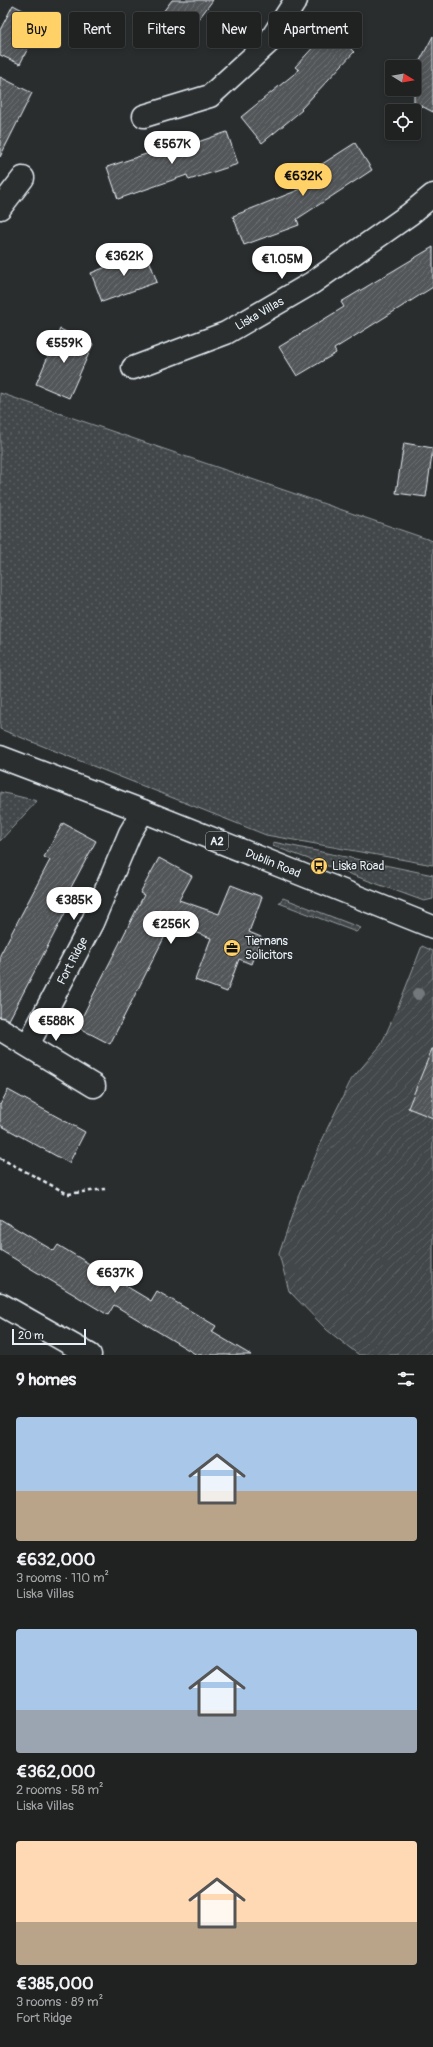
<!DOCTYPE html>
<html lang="en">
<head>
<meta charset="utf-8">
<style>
  :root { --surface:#202222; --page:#282a2a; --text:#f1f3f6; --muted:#a2a4a5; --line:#3d3f40; --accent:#ffd166 }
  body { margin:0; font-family:Pangolin,sans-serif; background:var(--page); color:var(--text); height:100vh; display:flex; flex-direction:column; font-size:15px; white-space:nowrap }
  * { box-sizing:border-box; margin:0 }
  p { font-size:13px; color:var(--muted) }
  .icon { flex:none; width:22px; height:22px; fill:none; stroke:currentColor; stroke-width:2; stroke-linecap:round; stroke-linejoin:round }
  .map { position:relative; height:1355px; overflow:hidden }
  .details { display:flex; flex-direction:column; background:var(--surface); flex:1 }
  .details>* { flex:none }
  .banner { position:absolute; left:12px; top:12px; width:409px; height:36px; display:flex; gap:8px }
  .needle { width:26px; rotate:101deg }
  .tools { position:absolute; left:385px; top:60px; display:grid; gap:8px }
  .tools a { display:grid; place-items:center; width:36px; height:36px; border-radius:4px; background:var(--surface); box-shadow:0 2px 6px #0003,0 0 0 1px var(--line); font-size:20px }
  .scale { position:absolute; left:12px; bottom:10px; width:74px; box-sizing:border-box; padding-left:4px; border:2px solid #e8f1f8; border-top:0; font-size:11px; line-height:14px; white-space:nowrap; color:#e8f1f8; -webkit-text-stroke:3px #2a2d2e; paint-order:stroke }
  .price { position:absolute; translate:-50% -34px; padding:0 9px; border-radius:14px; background:#fff; color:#222; font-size:13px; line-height:26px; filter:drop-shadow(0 1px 2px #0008) }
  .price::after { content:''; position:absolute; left:50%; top:24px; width:12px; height:9px; margin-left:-6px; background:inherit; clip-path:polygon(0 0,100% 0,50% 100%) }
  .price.current { background:var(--accent); color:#111 }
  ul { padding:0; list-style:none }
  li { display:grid; align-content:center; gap:8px; height:212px; padding:0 16px }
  li span { display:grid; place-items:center; height:124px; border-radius:4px; color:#555 }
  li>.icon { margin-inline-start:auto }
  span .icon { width:72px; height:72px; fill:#fffc; stroke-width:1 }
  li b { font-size:17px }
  h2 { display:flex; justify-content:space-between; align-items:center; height:48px; padding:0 16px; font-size:17px }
  .tag { padding:0 14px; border-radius:4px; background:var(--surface); box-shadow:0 2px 6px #0003,0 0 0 1px var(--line); font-size:14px; line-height:36px }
  .tag.current { background:var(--accent); color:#111 }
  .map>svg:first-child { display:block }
  .grass { fill:url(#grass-dots); stroke:#959ca0 }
  .garden { fill:url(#garden-furrows); stroke:#959ca0 }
  .building { fill:url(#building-hatch); stroke:#e8f1f8 }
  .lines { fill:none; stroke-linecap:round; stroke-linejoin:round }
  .street-casing { stroke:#e8f1f8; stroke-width:25 }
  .primary-casing { stroke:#e8f1f8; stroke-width:25 }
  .path { stroke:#e8f1f8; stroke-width:2.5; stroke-dasharray:4 3; stroke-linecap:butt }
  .street { stroke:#2a2d2e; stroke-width:22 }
  .primary { stroke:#2a2d2e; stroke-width:22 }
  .tree { fill:#73787b }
  .labels { text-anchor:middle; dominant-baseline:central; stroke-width:3; stroke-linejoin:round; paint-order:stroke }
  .shield { fill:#2a2d2e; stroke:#afb6bb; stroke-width:1 }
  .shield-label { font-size:11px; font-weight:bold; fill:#e8f1f8 }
  .street-label { font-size:12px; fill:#e8f1f8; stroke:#2a2d2e }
  .poi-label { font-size:12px; fill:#e8f1f8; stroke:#2a2d2e; text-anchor:start }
</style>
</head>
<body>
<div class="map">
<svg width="433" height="1355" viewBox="0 0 433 1355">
  <defs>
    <pattern id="grass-dots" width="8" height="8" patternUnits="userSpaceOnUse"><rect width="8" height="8" fill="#424648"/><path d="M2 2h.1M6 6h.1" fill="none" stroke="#5d6163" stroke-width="1.8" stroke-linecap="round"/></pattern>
    <pattern id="garden-furrows" width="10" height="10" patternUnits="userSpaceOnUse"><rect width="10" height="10" fill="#424648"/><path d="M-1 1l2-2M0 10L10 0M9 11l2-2" fill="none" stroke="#5d6163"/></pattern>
    <pattern id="building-hatch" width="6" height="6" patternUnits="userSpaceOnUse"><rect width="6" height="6" fill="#535759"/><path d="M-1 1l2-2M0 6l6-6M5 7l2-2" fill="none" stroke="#6c7072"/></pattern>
  </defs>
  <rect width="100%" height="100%" fill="#2a2d2e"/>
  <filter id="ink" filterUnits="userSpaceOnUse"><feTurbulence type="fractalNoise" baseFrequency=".025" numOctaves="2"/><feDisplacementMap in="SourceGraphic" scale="8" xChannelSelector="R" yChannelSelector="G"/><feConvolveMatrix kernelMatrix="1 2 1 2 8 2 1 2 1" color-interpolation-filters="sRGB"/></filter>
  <g filter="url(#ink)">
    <path class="grass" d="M 0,393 L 433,541 L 433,865 L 266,835 L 0,729 Z
      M 0,792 L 37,801 L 0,841 Z
      M 273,842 L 433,875 L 433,899 L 424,901 L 273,846 Z
      M 283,898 L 361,928 L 356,932 L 279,903 Z"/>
    <path class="garden" d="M 422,946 L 433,951 L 433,1355 L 359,1355 L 327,1330 L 289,1291 L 279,1254 L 298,1197 L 327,1129 L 351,1080 L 381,1045 L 400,1002 Z"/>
    <path class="building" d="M 172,0 L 213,0 L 179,45 L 153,25 Z
      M 13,5 L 42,20 L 20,64 L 0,55 L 0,30 Z
      M 330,29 L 354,52 L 301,109 L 302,110 L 262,143 L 241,117 L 299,70 L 295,67 Z
      M 433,36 L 433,112 L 414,102 L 414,72 Z
      M 0,77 L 32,93 L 0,157 Z
      M 227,132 L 238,164 L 189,180 L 187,175 L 118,199 L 107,167 L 155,151 L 157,156 Z
      M 355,143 L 372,170 L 297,219 L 299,225 L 244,245 L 233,216 L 311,185 L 305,175 Z
      M 433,247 L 433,287 L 334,349 L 336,353 L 297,376 L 279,347 L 344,307 L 341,302 Z
      M 146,251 L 157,282 L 102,302 L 91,273 Z
      M 60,329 L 93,344 L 69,398 L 36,384 Z
      M 404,443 L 433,448 L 426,497 L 396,493 Z
      M 63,823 L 96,841 L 69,891 L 75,894 L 9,1020 L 0,1017 L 0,955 L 50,860 L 44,857 Z
      M 159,858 L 192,876 L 179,900 L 219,914 L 231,885 L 262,897 L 249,932 L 261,937 L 251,964 L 239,959 L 227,992 L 195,980 L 211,938 L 171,924 L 110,1044 L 77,1027 L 144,895 L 140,893 Z
      M 432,1049 L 433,1049 L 433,1118 L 408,1108 Z
      M 8,1090 L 85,1132 L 69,1163 L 0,1125 L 0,1105 Z
      M 0,1219 L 54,1251 L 58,1245 L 151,1301 L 157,1291 L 216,1326 L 212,1332 L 251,1355 L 197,1355 L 114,1305 L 108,1315 L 0,1250 Z"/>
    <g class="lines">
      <g class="street-casing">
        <g id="street">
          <path d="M 144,116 L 210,96 L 269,42 L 296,0"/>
          <path d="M 0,208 L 23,178"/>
          <path id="s1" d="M 133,368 L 226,333 L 312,283 L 410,214 L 433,195"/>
          <path d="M 0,1029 L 94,1086"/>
          <path id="s2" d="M 28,1045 L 92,923 L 130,833 L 143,811"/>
          <path d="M 0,1304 L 90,1355"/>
        </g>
      </g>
      <g class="primary-casing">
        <g id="primary">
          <path id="s3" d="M 0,757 L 143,811 L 433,927"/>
        </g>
      </g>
      <path class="path" d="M 0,1158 L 68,1194 L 105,1189"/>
      <use href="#street" class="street"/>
      <use href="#primary" class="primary"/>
    </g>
    <circle class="tree" cx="418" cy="994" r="6"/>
  </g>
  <defs>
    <g id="bus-disc" transform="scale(0.9)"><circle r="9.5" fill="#ffd166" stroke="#2a2d2e"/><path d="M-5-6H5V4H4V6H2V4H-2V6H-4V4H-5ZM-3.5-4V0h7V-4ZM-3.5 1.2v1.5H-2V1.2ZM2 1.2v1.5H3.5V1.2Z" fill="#111"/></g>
    <g id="office-disc" transform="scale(0.9)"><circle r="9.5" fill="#ffd166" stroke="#2a2d2e"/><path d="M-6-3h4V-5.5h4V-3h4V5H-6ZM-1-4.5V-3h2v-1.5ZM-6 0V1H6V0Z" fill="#111"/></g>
  </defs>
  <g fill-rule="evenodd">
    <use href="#bus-disc" x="319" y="866"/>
    <use href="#office-disc" x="232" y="948"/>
  </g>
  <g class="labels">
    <rect class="shield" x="206" y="832" width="22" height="18" rx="3"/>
    <g class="shield-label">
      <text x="217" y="841">A2</text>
    </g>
    <g class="street-label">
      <text stroke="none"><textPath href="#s1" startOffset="138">Liska Villas</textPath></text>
      <text stroke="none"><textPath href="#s3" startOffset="293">Dublin Road</textPath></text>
      <text stroke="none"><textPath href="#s2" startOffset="95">Fort Ridge</textPath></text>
    </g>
    <g class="poi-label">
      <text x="332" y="866">Liska Road</text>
      <text x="245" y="941">Tiernans<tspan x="245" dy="14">Solicitors</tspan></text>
    </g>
  </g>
</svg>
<div class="tools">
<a><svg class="needle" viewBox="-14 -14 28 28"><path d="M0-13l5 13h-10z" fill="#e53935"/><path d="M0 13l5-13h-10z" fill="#a2a4a5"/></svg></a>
<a><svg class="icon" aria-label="locate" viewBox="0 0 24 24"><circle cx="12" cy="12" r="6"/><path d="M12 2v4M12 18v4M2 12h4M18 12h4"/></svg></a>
</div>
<div class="scale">20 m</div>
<b class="price" style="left:172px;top:165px">€567K</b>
<b class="price current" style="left:303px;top:197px">€632K</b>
<b class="price" style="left:124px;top:277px">€362K</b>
<b class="price" style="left:282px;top:280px">€1.05M</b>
<b class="price" style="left:64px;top:364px">€559K</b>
<b class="price" style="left:74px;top:921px">€385K</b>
<b class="price" style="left:171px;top:945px">€256K</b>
<b class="price" style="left:56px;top:1042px">€588K</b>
<b class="price" style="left:115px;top:1294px">€637K</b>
<div class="banner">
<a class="tag current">Buy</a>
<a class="tag">Rent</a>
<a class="tag">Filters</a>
<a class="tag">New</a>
<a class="tag">Apartment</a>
</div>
</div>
<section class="details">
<h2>9 homes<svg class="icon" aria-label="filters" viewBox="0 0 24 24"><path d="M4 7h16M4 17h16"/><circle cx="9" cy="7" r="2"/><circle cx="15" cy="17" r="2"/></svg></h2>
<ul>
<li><span style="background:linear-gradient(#a9c7e8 60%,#b9a48a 0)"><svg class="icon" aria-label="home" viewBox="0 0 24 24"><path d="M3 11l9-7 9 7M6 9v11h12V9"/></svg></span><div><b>€632,000</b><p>3 rooms · 110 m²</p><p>Liska Villas</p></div></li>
<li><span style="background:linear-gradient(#a9c7e8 65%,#9aa5b1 0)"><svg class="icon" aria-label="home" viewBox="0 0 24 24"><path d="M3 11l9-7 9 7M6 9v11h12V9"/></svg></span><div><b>€362,000</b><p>2 rooms · 58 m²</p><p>Liska Villas</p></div></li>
<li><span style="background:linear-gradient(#ffd9b3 65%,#b9a48a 0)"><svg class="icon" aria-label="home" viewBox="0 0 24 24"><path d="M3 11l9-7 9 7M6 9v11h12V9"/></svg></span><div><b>€385,000</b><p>3 rooms · 89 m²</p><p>Fort Ridge</p></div></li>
</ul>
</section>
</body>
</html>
